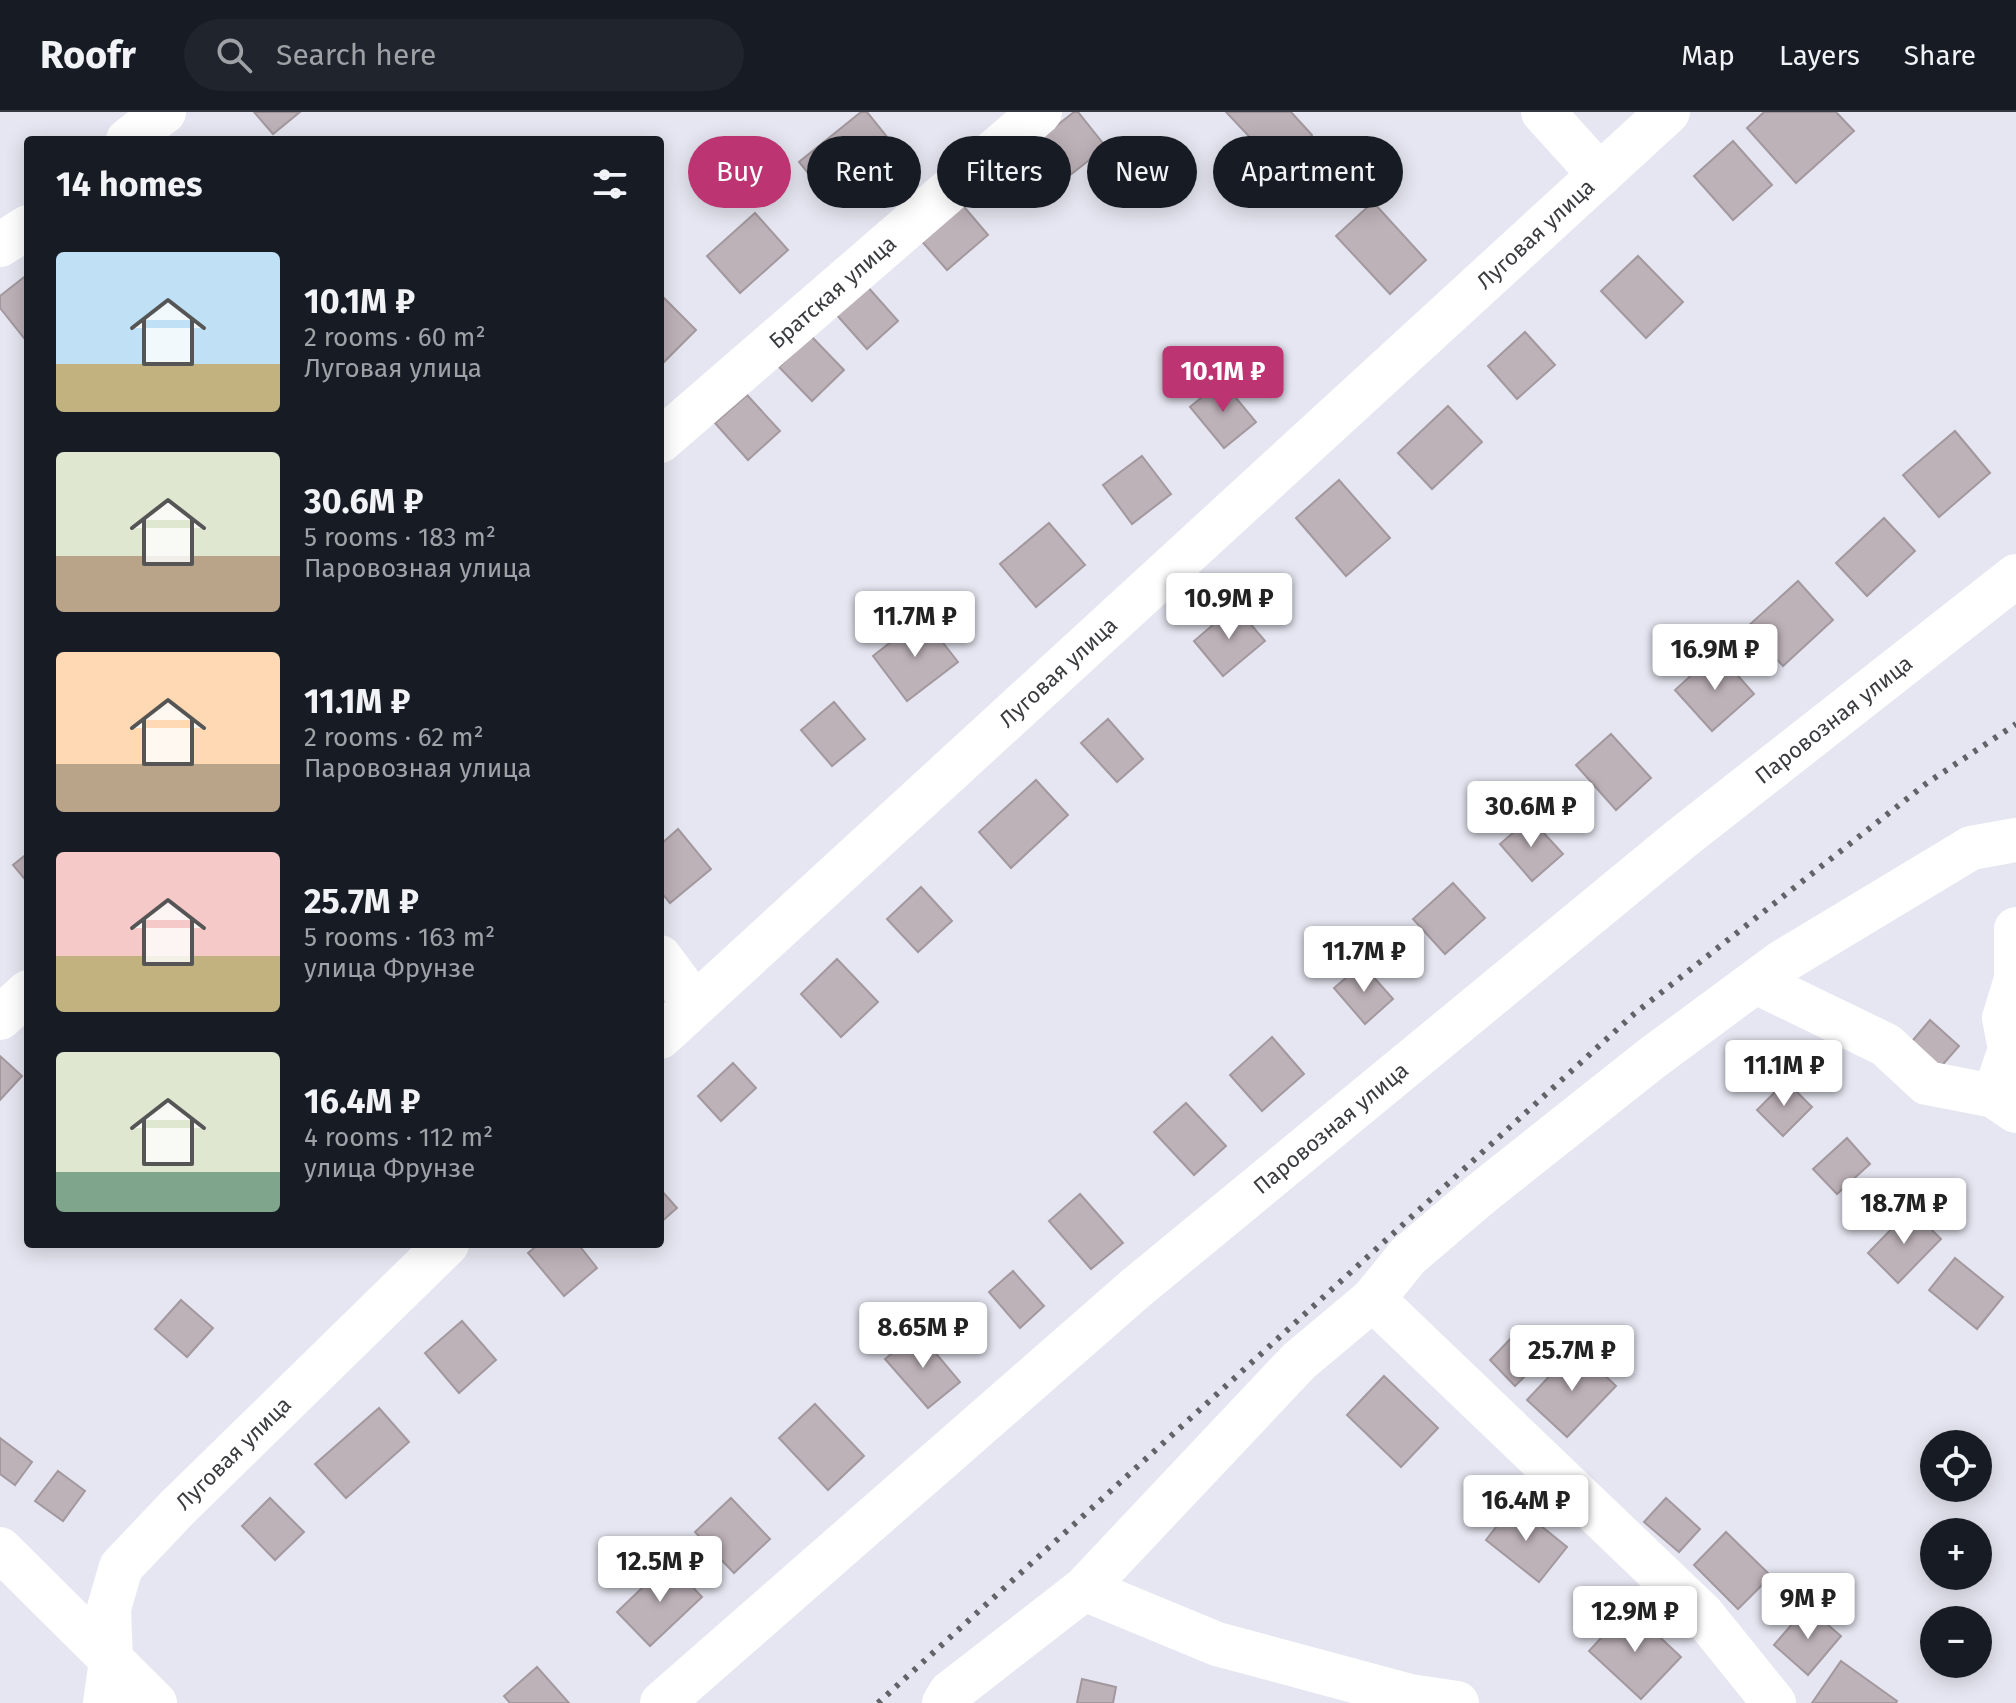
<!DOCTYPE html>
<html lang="en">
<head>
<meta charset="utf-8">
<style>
  :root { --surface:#171b24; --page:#20242c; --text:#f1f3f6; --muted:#9ea1a6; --line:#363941; --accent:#bd3472 }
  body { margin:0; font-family:"Fira Sans",sans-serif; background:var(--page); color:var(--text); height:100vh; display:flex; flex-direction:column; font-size:30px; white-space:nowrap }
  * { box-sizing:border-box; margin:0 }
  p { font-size:26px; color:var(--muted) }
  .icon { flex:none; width:44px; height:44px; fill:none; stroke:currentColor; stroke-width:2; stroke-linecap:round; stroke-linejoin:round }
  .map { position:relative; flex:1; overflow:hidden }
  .drawer { position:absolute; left:24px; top:24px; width:640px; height:1112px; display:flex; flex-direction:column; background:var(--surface); border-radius:8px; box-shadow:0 4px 20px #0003 }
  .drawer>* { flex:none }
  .banner { position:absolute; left:688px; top:24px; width:760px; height:72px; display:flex; gap:16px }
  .fabs { position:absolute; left:1920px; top:1318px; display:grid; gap:16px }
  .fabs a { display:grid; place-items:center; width:72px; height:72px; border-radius:50%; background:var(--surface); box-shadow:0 4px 20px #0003; font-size:40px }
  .price { position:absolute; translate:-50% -68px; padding:0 18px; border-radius:8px; background:#fff; color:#222; font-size:26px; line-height:52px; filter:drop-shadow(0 2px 4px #0008) }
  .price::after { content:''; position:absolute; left:50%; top:48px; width:24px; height:18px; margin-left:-12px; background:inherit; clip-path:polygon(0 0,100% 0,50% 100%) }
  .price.selected { background:var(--accent); color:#fff }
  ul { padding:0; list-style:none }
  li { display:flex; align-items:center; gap:24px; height:200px; padding:0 32px }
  li span { display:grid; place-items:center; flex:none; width:224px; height:160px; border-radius:8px; color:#555 }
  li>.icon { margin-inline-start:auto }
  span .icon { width:96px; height:96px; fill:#fffc; stroke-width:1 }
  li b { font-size:34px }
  h2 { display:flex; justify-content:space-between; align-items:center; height:96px; padding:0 32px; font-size:34px }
  .tag { padding:0 28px; border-radius:36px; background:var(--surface); box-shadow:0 4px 20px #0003; font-size:28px; line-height:72px }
  .tag.selected { background:var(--accent); color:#fff }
  header { display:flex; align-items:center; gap:48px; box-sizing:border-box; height:112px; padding:0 40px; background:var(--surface); border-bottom:2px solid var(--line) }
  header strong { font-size:38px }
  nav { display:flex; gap:44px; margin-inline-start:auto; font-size:28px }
  .search { width:560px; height:72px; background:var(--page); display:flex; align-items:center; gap:20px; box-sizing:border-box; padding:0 28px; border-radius:44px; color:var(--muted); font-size:30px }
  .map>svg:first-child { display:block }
  .building { fill:#bdb2b8; stroke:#a2989d; stroke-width:2 }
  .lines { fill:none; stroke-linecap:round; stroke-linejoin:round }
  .minor { stroke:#fff; stroke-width:44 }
  .rail { stroke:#626368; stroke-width:6; stroke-dasharray:4 8; stroke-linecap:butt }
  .labels { text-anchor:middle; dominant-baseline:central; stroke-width:6; stroke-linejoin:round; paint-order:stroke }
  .street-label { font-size:22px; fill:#3b3c40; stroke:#f2f4fe }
</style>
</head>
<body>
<header>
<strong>Roofr</strong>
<div class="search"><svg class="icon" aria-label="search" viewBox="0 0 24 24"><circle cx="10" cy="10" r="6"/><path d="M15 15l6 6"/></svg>Search here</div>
<nav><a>Map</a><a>Layers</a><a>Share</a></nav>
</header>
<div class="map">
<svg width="2016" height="1591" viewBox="0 0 2016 1591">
  <rect width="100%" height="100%" fill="#e5e6f1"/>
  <path class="building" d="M 254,0 L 300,0 L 273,22 Z
    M 861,0 L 867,0 L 900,41 L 834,93 L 799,50 Z
    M 1074,0 L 1078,0 L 1106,35 L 1070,63 L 1041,26 Z
    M 1226,0 L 1291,0 L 1312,23 L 1278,55 Z
    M 1764,0 L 1836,0 L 1854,19 L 1796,71 L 1747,16 Z
    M 1733,29 L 1772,73 L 1733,108 L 1694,64 Z
    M 960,90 L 988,123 L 947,158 L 919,126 Z
    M 1373,90 L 1426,148 L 1390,182 L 1336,124 Z
    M 755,101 L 788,138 L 740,181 L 707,144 Z
    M 1638,144 L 1683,190 L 1646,226 L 1601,179 Z
    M 28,162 L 28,222 L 24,226 L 0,196 L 0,184 Z
    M 866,173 L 898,209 L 867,237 L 835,201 Z
    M 660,182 L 696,218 L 662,252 L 660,250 Z
    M 1525,220 L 1555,253 L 1517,287 L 1488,254 Z
    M 811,224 L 844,258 L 812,289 L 779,255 Z
    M 1222,269 L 1256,310 L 1224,336 L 1190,295 Z
    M 747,283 L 780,319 L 748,348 L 715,311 Z
    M 1448,294 L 1482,330 L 1432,377 L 1398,341 Z
    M 1955,319 L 1990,361 L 1939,405 L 1903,363 Z
    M 1142,344 L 1171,382 L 1132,412 L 1103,373 Z
    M 1339,368 L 1390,426 L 1346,464 L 1296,406 Z
    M 1884,406 L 1915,439 L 1867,484 L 1836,451 Z
    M 1049,411 L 1085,453 L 1036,495 L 1000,452 Z
    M 1798,469 L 1833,508 L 1783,554 L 1747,515 Z
    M 1235,494 L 1265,529 L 1223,564 L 1194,529 Z
    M 923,505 L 958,550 L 907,589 L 873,544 Z
    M 1717,540 L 1754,582 L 1712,619 L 1675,578 Z
    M 834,590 L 865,627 L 832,654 L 801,618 Z
    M 1108,607 L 1143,647 L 1117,670 L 1081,631 Z
    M 1611,622 L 1651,666 L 1616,698 L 1576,653 Z
    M 1036,668 L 1068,703 L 1011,756 L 979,720 Z
    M 1530,706 L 1563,742 L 1532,769 L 1500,732 Z
    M 678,717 L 711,757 L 670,791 L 660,779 L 660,733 Z
    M 28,741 L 28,771 L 13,753 Z
    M 1453,771 L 1485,806 L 1445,842 L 1413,807 Z
    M 921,775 L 952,809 L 918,840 L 887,807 Z
    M 837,847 L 878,890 L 841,925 L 801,882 Z
    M 1362,852 L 1393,887 L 1365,912 L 1334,876 Z
    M 1930,908 L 1959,934 L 1937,959 L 1908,934 Z
    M 1272,925 L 1304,962 L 1262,999 L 1230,963 Z
    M 0,944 L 22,964 L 0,988 Z
    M 733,951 L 756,976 L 721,1009 L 698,984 Z
    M 1786,969 L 1812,995 L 1783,1024 L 1757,998 Z
    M 1186,991 L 1226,1034 L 1194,1063 L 1154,1020 Z
    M 1847,1026 L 1870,1052 L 1837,1082 L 1813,1057 Z
    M 660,1077 L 677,1096 L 660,1111 Z
    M 1080,1082 L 1123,1131 L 1091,1157 L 1049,1109 Z
    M 1911,1097 L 1941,1127 L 1898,1171 L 1868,1141 Z
    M 539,1132 L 578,1132 L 597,1156 L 564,1184 L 528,1141 Z
    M 1955,1146 L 2003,1185 L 1977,1217 L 1929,1178 Z
    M 1013,1159 L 1044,1194 L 1020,1216 L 989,1180 Z
    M 181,1188 L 213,1216 L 187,1245 L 155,1217 Z
    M 462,1209 L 496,1248 L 459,1281 L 425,1241 Z
    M 1520,1217 L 1546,1243 L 1515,1274 L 1490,1248 Z
    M 918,1220 L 960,1270 L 928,1296 L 885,1247 Z
    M 1576,1236 L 1616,1274 L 1567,1325 L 1527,1288 Z
    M 1384,1264 L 1438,1316 L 1401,1355 L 1347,1303 Z
    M 815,1292 L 864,1344 L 828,1378 L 779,1326 Z
    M 379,1296 L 409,1330 L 346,1386 L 315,1352 Z
    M 0,1326 L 32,1350 L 15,1373 L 0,1362 Z
    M 58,1359 L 85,1379 L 63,1409 L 35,1389 Z
    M 270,1386 L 304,1420 L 275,1448 L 242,1414 Z
    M 731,1386 L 770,1427 L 734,1461 L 695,1420 Z
    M 1666,1386 L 1700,1417 L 1679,1440 L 1644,1410 Z
    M 1514,1392 L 1567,1435 L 1539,1470 L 1486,1428 Z
    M 1726,1420 L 1771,1464 L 1738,1497 L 1694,1453 Z
    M 669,1450 L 702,1485 L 650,1534 L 617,1500 Z
    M 1807,1495 L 1841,1524 L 1808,1563 L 1774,1533 Z
    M 1629,1496 L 1681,1545 L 1641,1587 L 1589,1539 Z
    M 1841,1549 L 1897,1589 L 1896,1591 L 1812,1591 Z
    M 537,1555 L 569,1591 L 510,1591 L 504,1584 Z
    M 1082,1567 L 1116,1575 L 1113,1591 L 1077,1591 Z"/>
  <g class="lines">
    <g class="minor">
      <path d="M 1543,0 L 1600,63"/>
      <path d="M 128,28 L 164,0"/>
      <path d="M 0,133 L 28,115"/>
      <path id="s1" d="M 660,329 L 1040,0"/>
      <path d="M 660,845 L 694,891"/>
      <path d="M 1756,870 L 1886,933 L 1927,971 L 1994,984 L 2016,999"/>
      <path d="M 0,906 L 28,880"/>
      <path id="s2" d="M 660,925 L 1668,0"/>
      <path d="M 1994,984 L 2010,937 L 2004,906 L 2016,867 L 2016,817"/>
      <path d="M 1373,1187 L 1703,1503 L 1774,1591"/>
      <path d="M 0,1437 L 155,1591"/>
      <path d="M 1084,1477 L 1217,1532 L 1410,1584 L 1457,1591"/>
      <path id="s3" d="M 105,1591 L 111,1549 L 109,1496 L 121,1455 L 178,1395 L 447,1132"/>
      <path id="s4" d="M 662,1591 L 1136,1176 L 1682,726 L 2016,464"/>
      <path d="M 944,1591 L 950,1581 L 1084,1477 L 1299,1249 L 1373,1187 L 1408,1144 L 1482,1081 L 1652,946 L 1782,850 L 1971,736 L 2016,728"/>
    </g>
    <path class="rail" d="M 878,1591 L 1634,902 L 1927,671 L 2016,612"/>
  </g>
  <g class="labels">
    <g class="street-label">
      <text stroke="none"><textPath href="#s2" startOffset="1188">Луговая улица</textPath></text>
      <text stroke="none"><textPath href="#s1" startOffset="228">Братская улица</textPath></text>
      <text stroke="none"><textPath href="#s2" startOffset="540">Луговая улица</textPath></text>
      <text stroke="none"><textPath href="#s4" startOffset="1530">Паровозная улица</textPath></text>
      <text stroke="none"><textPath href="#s4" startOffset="882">Паровозная улица</textPath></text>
      <text stroke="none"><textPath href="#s3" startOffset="298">Луговая улица</textPath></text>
    </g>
  </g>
</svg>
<div class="fabs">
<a><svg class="icon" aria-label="locate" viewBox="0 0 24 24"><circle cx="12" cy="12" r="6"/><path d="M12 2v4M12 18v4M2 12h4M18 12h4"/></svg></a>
<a>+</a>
<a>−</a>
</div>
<b class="price selected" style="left:1223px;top:302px">10.1M ₽</b>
<b class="price" style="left:1229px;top:529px">10.9M ₽</b>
<b class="price" style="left:915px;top:547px">11.7M ₽</b>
<b class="price" style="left:1715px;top:580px">16.9M ₽</b>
<b class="price" style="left:1531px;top:737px">30.6M ₽</b>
<b class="price" style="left:1364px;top:882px">11.7M ₽</b>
<b class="price" style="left:1784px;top:996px">11.1M ₽</b>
<b class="price" style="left:1904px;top:1134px">18.7M ₽</b>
<b class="price" style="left:923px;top:1258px">8.65M ₽</b>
<b class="price" style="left:1572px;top:1281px">25.7M ₽</b>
<b class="price" style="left:1526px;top:1431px">16.4M ₽</b>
<b class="price" style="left:660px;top:1492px">12.5M ₽</b>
<b class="price" style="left:1808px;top:1529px">9M ₽</b>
<b class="price" style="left:1635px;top:1542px">12.9M ₽</b>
<div class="banner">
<a class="tag selected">Buy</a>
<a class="tag">Rent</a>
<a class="tag">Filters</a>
<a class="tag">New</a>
<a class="tag">Apartment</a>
</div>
<section class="drawer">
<h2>14 homes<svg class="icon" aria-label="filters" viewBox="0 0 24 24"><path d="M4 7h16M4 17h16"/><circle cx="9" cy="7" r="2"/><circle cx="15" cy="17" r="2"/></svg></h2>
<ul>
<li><span style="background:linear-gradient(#bfe0f5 70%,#c2b280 0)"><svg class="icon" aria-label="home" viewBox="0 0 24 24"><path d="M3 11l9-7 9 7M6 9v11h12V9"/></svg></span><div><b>10.1M ₽</b><p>2 rooms · 60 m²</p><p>Луговая улица</p></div></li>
<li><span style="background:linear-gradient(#dfe7d0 65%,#b9a48a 0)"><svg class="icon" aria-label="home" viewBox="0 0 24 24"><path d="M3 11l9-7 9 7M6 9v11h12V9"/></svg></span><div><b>30.6M ₽</b><p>5 rooms · 183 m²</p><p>Паровозная улица</p></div></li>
<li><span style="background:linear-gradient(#ffd9b3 70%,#b9a48a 0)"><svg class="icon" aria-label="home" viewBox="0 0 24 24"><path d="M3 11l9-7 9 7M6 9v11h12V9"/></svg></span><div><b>11.1M ₽</b><p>2 rooms · 62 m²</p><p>Паровозная улица</p></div></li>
<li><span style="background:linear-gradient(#f6c9c9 65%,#c2b280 0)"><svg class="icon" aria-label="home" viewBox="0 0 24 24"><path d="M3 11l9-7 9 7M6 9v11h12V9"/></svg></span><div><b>25.7M ₽</b><p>5 rooms · 163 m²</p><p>улица Фрунзе</p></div></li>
<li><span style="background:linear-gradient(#dfe7d0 75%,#7fa58c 0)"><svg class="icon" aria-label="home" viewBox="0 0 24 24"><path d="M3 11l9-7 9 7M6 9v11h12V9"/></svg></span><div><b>16.4M ₽</b><p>4 rooms · 112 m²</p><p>улица Фрунзе</p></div></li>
</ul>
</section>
</div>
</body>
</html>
